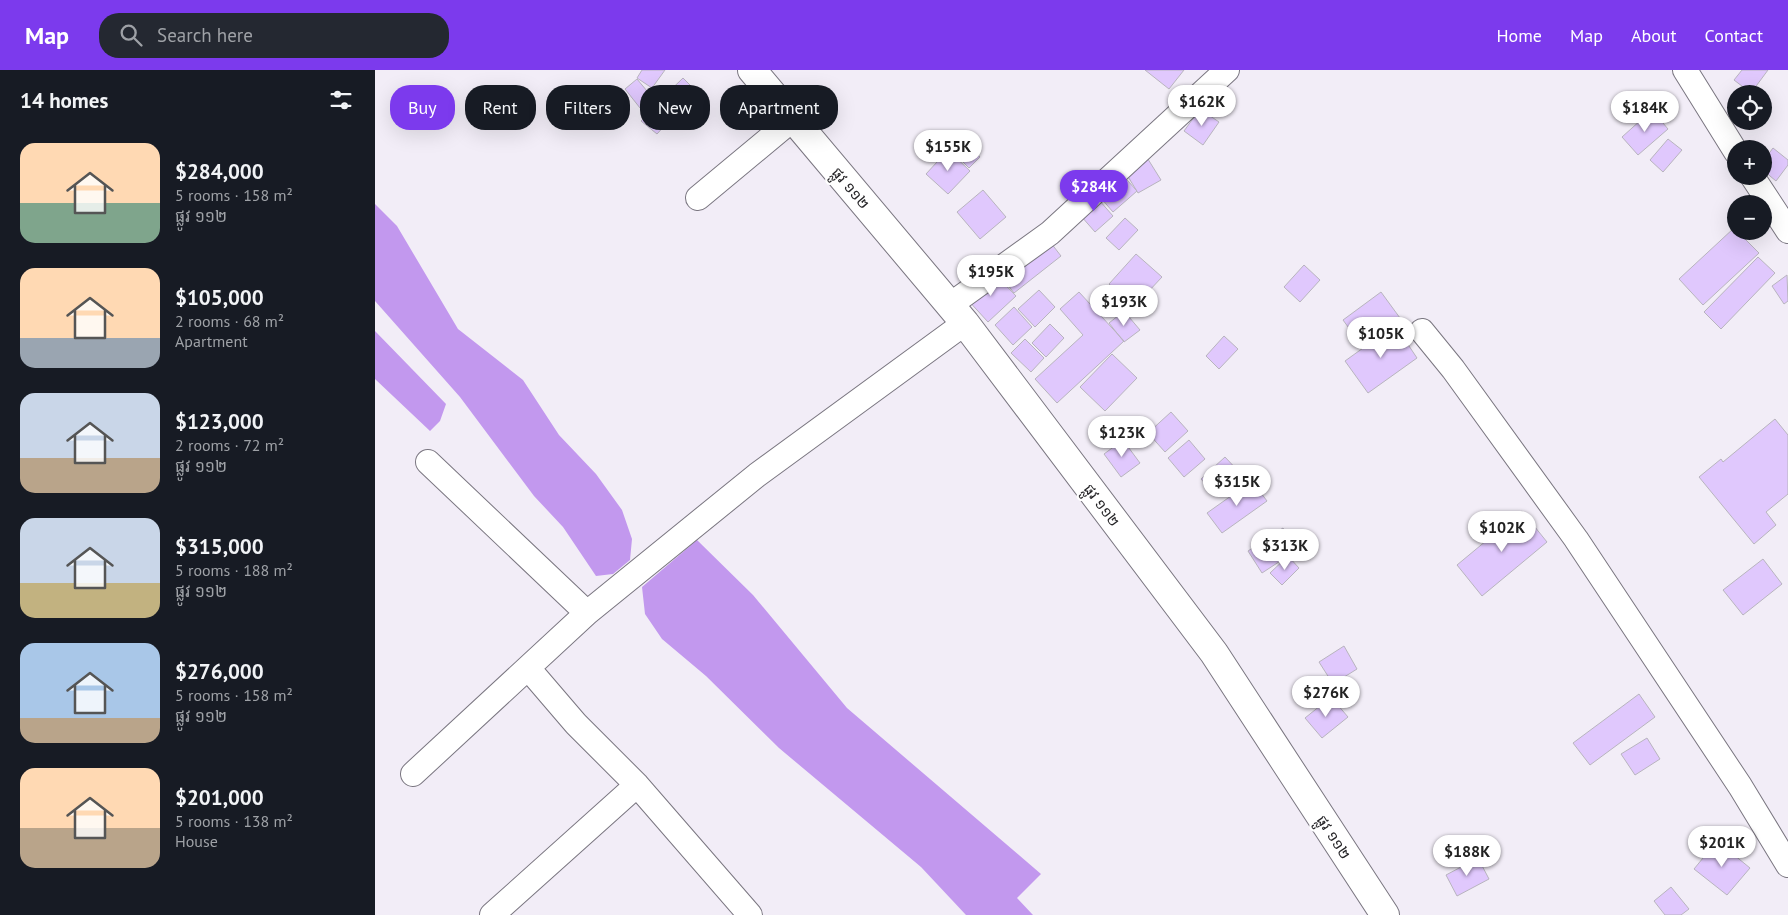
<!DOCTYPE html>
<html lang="en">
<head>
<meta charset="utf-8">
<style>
  :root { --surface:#171b24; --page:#242831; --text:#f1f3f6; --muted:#9ea1a6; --accent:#7c3aed }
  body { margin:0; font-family:"PT Sans","Noto Sans Khmer",sans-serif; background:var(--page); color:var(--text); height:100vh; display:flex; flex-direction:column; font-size:19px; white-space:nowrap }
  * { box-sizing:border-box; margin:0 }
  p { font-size:16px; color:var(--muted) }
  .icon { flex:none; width:28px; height:28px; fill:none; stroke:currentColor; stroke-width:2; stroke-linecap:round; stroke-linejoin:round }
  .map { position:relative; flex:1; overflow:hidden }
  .panel { display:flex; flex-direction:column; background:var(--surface); width:375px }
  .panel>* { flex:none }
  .hud { position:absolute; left:15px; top:15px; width:475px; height:45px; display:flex; gap:10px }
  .fabs { position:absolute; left:1352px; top:15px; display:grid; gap:10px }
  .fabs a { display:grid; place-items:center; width:45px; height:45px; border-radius:50%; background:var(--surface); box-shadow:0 5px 20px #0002; font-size:25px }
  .price { position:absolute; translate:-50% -42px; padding:0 11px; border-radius:18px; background:#fff; color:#222; font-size:16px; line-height:32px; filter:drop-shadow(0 1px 2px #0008) }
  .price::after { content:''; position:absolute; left:50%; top:30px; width:15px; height:11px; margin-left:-8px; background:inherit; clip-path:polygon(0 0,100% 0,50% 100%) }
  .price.active { background:var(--accent); color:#fff }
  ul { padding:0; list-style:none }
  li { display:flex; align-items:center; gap:15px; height:125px; padding:0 20px }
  li span { display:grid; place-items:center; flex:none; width:140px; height:100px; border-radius:15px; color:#555 }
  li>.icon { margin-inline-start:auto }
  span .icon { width:60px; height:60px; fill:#fffc; stroke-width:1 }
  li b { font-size:21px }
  h2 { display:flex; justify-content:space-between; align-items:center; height:60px; padding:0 20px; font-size:21px }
  .chip { padding:0 18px; border-radius:20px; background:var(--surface); box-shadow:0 5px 20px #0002; font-size:18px; line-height:45px }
  .chip.active { background:var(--accent); color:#fff }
  header { display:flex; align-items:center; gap:30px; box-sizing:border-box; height:70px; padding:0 25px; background:var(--accent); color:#fff }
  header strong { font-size:24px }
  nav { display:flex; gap:28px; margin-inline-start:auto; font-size:18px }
  .search { width:350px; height:45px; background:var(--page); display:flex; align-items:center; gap:12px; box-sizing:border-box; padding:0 18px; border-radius:20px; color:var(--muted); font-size:19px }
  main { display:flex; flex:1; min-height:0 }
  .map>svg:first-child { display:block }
  .water { fill:#c298ee }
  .building { fill:#e0c8fd; stroke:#b8b4be }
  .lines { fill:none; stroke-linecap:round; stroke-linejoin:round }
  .minor-casing { stroke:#7a7680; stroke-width:26 }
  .tertiary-casing { stroke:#7a7680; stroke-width:30 }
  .minor { stroke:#fff; stroke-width:24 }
  .tertiary { stroke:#fff; stroke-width:28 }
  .labels { text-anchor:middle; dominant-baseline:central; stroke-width:4.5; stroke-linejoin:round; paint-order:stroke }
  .street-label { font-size:15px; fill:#262528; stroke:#fff }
</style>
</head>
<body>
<header>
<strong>Map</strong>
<div class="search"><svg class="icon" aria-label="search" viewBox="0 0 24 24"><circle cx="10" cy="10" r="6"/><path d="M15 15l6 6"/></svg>Search here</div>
<nav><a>Home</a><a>Map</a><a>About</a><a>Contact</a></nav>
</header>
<main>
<section class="panel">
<h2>14 homes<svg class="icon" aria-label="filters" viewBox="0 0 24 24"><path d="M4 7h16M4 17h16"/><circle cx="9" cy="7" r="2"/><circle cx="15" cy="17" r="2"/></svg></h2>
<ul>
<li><span style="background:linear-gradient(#ffd9b3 60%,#7fa58c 0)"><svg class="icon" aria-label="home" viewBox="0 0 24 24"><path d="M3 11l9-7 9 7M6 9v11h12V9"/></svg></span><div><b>$284,000</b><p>5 rooms · 158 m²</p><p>ផ្លូវ ១១២</p></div></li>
<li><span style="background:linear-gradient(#ffd9b3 70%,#9aa5b1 0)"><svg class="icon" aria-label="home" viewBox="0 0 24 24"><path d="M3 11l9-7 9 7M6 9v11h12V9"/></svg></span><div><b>$105,000</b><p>2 rooms · 68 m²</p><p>Apartment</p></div></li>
<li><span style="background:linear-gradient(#c9d6e8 65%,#b9a48a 0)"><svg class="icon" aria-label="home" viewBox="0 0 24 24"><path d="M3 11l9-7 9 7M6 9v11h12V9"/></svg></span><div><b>$123,000</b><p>2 rooms · 72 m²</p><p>ផ្លូវ ១១២</p></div></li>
<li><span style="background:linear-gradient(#c9d6e8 65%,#c2b280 0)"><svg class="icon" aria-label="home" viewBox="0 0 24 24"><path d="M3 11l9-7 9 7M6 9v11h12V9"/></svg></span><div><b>$315,000</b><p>5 rooms · 188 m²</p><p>ផ្លូវ ១១២</p></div></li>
<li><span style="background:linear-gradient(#a9c7e8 75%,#b9a48a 0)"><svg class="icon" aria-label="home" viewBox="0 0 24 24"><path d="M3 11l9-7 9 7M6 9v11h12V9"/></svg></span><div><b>$276,000</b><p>5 rooms · 158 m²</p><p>ផ្លូវ ១១២</p></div></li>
<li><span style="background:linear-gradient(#ffd9b3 60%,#b9a48a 0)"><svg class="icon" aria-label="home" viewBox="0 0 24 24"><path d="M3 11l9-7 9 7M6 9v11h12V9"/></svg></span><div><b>$201,000</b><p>5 rooms · 138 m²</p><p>House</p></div></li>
</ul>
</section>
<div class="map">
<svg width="1413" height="845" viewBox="0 0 1413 845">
  <rect width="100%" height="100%" fill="#f2edf7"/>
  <path class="water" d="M 0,134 L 22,156 L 83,259 L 148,310 L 184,365 L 221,404 L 247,440 L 257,469 L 255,490 L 238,504 L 221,506 L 188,457 L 159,426 L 85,327 L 0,231 Z
    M 0,261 L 71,334 L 65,351 L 55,361 L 0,309 Z
    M 322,470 L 378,525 L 472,638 L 666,804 L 642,828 L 658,845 L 591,845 L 546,797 L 404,678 L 331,606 L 287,569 L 270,544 L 267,517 Z"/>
  <path class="building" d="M 267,0 L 290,0 L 277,18 L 262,8 Z
    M 770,0 L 809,0 L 794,19 Z
    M 1367,0 L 1393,0 L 1376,23 L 1359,10 Z
    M 308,8 L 325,25 L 296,53 L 279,36 Z
    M 262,9 L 277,27 L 265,38 L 250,19 Z
    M 825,39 L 844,52 L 828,75 L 809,61 Z
    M 277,40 L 292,53 L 282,64 L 266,51 Z
    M 1277,40 L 1293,59 L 1263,85 L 1247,67 Z
    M 588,69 L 605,87 L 594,98 L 577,81 Z
    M 1293,69 L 1307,80 L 1288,102 L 1275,90 Z
    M 1398,78 L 1413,90 L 1413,95 L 1401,111 L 1389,101 L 1389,90 Z
    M 573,80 L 595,101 L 573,124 L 551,104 Z
    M 771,86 L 786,110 L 763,123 L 749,100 Z
    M 743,100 L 762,121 L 738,142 L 719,120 Z
    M 608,120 L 631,147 L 605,169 L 582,142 Z
    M 717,122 L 738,146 L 720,162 L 699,138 Z
    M 750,148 L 763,160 L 744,180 L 731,168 Z
    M 1359,158 L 1384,183 L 1328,235 L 1304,209 Z
    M 669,164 L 686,186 L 639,223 L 622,201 Z
    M 761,184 L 787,207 L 759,237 L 734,214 Z
    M 1383,187 L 1400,203 L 1346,259 L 1329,242 Z
    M 929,195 L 945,210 L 925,232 L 909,217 Z
    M 619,203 L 641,226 L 613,252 L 591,228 Z
    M 1412,205 L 1413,231 L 1409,234 L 1397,216 Z
    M 664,220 L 680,237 L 660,257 L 643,239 Z
    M 704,222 L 749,271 L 682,333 L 660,309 L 708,265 L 685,239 Z
    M 1006,222 L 1025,248 L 987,276 L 968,250 Z
    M 639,237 L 657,257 L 638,275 L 620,255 Z
    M 749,241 L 765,260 L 749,272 L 734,253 Z
    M 675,254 L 689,268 L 671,287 L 657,273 Z
    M 1020,255 L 1042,288 L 993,323 L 970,291 Z
    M 849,266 L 863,279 L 844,299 L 831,286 Z
    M 650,269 L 669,288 L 656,302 L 636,283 Z
    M 737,284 L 762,308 L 730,341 L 705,317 Z
    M 796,342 L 813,361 L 790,382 L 773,363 Z
    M 1400,349 L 1413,365 L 1413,424 L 1391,442 L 1401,455 L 1379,474 L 1324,407 L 1346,389 L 1348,392 Z
    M 748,370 L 765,393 L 746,407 L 729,384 Z
    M 814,370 L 830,389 L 809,407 L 793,388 Z
    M 850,387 L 865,403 L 840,425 L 826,409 Z
    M 877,411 L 892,431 L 847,463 L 832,443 Z
    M 1147,441 L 1172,472 L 1107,526 L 1082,495 Z
    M 908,458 L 922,480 L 887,503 L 873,481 Z
    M 913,486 L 924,498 L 907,515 L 895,503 Z
    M 1388,489 L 1407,514 L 1368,545 L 1348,520 Z
    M 969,576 L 982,599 L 958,614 L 944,592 Z
    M 1264,624 L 1280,647 L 1215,695 L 1198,673 Z
    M 956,627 L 973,647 L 947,668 L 930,648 Z
    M 1272,668 L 1285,689 L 1260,705 L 1246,684 Z
    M 1342,771 L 1375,798 L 1352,825 L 1319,799 Z
    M 1103,788 L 1114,809 L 1082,826 L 1071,805 Z
    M 1296,817 L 1314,839 L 1306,845 L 1290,845 L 1279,831 Z"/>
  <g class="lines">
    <g class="minor-casing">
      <path id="minor" d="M 1310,0 L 1361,82
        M 1377,106 L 1413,161
        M 323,128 L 418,49
        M 575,235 L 675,163 L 852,0
        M 1047,261 L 1078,299 L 1201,469 L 1365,716 L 1413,795
        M 53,392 L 212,543
        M 153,598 L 201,654 L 262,715 L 375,845
        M 38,704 L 212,543 L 382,405 L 590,253
        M 117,845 L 262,715"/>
    </g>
    <g class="tertiary-casing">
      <path id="tertiary" d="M 377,0 L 590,253 L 839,583 L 1010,845"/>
    </g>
    <use href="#minor" class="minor"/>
    <use href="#tertiary" class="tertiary"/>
  </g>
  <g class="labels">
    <g class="street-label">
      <text transform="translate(476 118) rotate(50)">ផ្លូវ ១១២</text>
      <text transform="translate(727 435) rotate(53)">ផ្លូវ ១១២</text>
      <text transform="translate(959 767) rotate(57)">ផ្លូវ ១១២</text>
    </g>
  </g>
</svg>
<div class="fabs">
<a><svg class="icon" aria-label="locate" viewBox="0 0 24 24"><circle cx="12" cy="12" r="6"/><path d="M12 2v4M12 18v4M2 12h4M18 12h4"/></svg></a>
<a>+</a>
<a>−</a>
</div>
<b class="price" style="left:827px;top:57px">$162K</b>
<b class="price" style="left:1270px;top:63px">$184K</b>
<b class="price" style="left:573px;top:102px">$155K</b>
<b class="price active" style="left:719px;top:142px">$284K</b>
<b class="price" style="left:616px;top:227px">$195K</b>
<b class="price" style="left:749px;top:257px">$193K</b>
<b class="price" style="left:1006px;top:289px">$105K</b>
<b class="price" style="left:747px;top:388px">$123K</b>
<b class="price" style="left:862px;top:437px">$315K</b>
<b class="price" style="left:1127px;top:483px">$102K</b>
<b class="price" style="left:910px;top:501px">$313K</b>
<b class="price" style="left:951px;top:648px">$276K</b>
<b class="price" style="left:1347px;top:798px">$201K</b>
<b class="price" style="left:1092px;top:807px">$188K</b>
<div class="hud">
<a class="chip active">Buy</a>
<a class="chip">Rent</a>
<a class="chip">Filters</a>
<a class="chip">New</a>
<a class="chip">Apartment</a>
</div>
</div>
</main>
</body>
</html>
